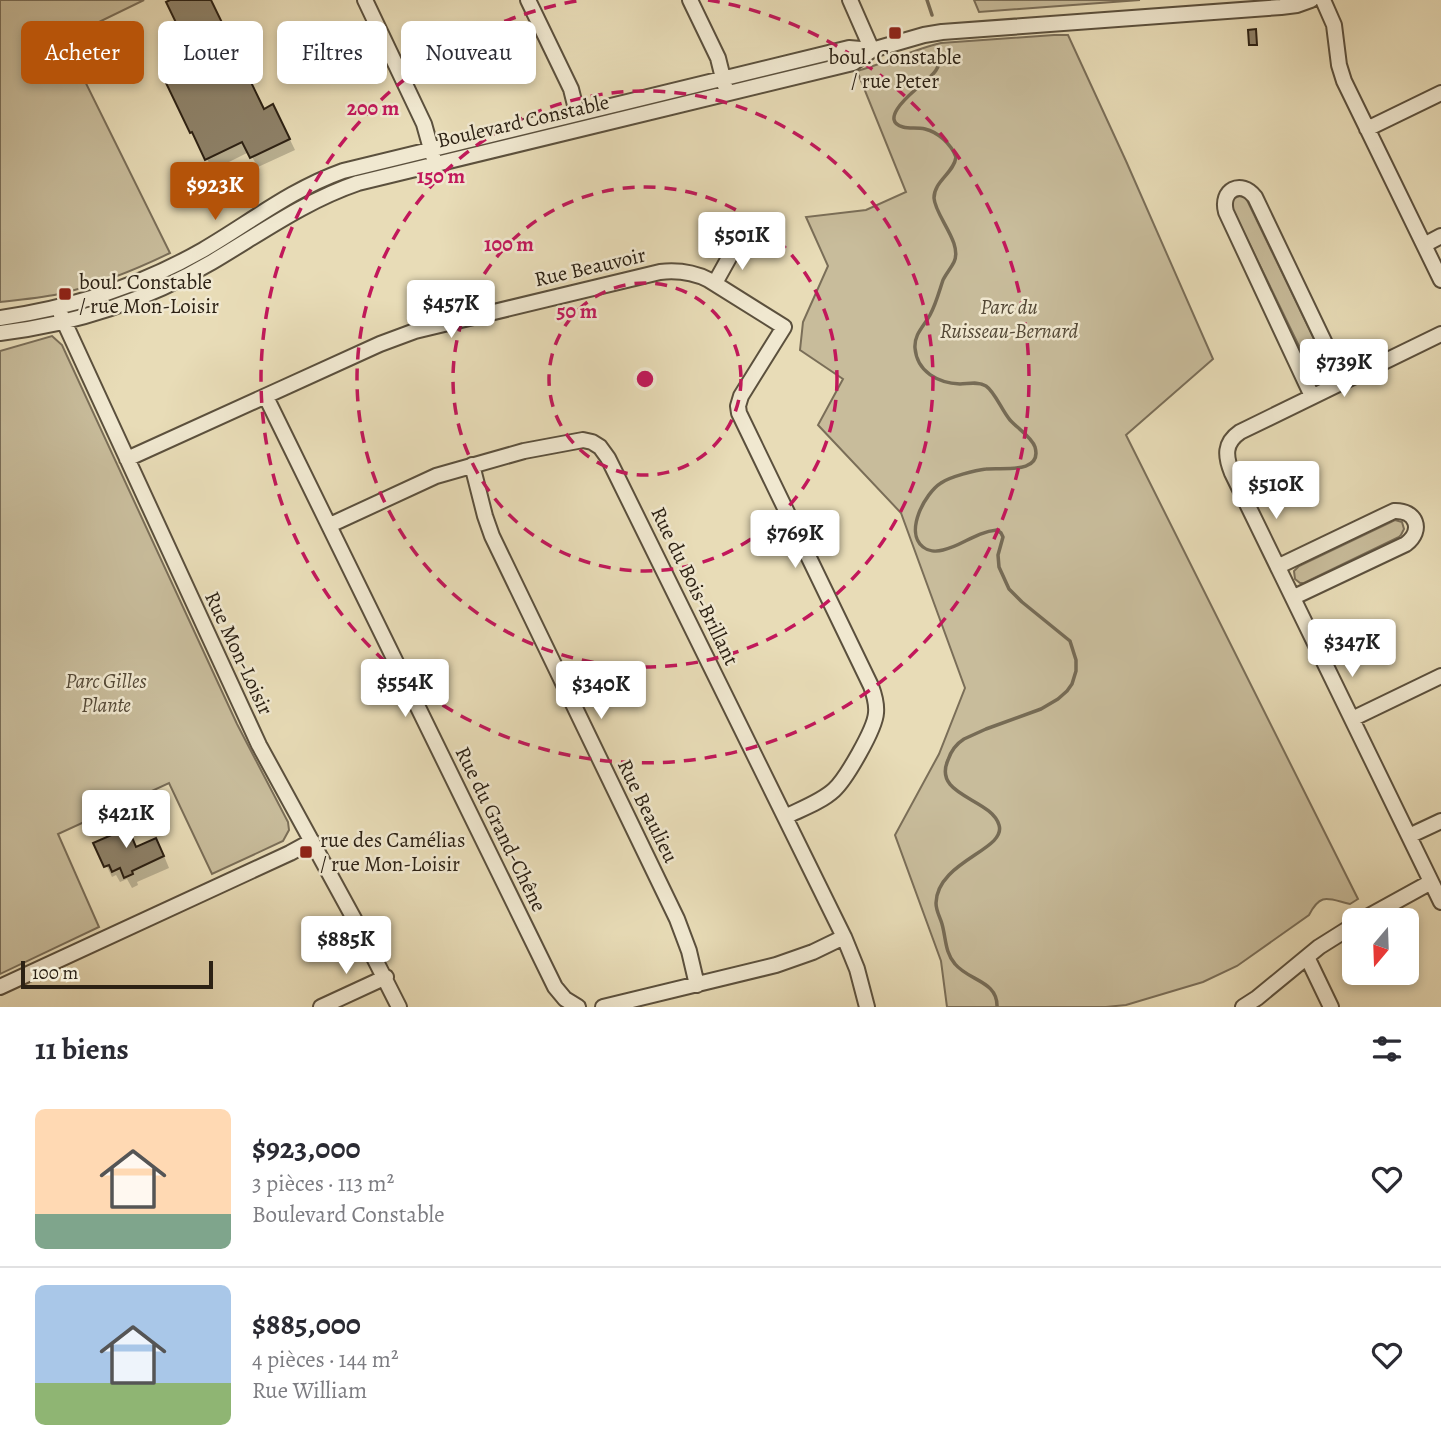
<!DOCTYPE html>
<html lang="fr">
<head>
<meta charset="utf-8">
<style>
  :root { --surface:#fff; --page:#f7f7f7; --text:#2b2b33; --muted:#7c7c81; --line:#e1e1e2; --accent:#b45309 }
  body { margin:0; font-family:Alegreya,serif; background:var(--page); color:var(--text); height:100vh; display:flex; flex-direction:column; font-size:26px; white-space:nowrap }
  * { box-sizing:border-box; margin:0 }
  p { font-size:23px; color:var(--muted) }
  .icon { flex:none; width:38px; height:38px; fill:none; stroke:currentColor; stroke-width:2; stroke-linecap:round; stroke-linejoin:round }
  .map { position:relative; height:1007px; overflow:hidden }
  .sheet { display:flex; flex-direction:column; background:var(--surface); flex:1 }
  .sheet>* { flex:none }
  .guide { position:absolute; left:21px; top:21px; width:700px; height:63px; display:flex; gap:14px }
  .needle { width:46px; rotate:199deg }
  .tools { position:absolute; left:1342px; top:908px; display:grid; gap:14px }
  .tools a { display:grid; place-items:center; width:77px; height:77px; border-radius:10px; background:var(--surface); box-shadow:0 4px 10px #0003; font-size:35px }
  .scale { position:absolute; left:21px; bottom:18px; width:192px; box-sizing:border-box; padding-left:7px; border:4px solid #2c2114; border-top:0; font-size:19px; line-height:24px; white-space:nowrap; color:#2c2114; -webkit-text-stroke:5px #f0e8d0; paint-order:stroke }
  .price { position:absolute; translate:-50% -60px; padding:0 16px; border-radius:7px; background:#fff; color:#222; font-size:23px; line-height:46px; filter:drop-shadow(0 2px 4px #0008) }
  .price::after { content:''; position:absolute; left:50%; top:42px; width:21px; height:16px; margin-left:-10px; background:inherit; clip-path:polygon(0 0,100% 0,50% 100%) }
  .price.selected { background:var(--accent); color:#fff }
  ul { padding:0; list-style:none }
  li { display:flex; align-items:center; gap:21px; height:175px; padding:0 35px }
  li+li { border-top:2px solid var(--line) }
  li span { display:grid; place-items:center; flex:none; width:196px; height:140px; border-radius:10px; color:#555 }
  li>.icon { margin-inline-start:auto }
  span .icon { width:84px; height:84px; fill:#fffc; stroke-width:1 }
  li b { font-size:30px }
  h2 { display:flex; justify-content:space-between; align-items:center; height:84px; padding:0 35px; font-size:30px }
  .chip { padding:0 24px; border-radius:10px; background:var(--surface); box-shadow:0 4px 10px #0003; font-size:24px; line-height:63px }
  .chip.selected { background:var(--accent); color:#fff }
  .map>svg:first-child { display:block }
  .green { fill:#c8bc9b; stroke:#7a6e58; stroke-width:2 }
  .shadow { fill:#0003 }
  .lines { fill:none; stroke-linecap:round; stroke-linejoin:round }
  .stream { stroke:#766b55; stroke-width:3.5 }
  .building { fill:#8e8269; stroke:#2c2114; stroke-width:2 }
  .street-casing { stroke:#5b503d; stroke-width:18 }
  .street { stroke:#f0e8d0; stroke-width:14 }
  .ring { fill:none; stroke:#c2185b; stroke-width:3.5; stroke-dasharray:12 9 }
  .poi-dot { fill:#8f2418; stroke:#f0e8d0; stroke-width:2.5 }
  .labels { text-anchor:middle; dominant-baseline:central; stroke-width:5; stroke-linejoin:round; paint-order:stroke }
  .poi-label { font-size:21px; fill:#2c2114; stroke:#f0e8d0; text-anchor:start }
  .street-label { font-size:21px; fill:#2c2114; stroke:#f0e8d0 }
  .park-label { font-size:21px; font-style:italic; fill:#534836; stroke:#f0e8d0 }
  .centre { fill:#c2185b; stroke:#f0e8d0; stroke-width:3.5 }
  .ring-label { font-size:21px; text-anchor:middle; font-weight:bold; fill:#c2185b; stroke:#f0e8d0; stroke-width:5; stroke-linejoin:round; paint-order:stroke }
</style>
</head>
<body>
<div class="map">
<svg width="1441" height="1007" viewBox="0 0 1441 1007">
  <rect width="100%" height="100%" fill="#e8dcb7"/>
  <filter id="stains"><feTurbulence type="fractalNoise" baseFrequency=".00286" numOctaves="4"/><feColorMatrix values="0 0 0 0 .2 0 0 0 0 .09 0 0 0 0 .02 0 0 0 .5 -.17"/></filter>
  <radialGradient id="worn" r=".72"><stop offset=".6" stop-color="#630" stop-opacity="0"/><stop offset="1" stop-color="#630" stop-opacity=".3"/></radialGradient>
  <path class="green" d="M 0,0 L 144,0 L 64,39 L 170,253 C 135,270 98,285 59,294 C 40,298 19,300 0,302 Z
    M 974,0 L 1140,0 L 979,12 Z
    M 1054,35 L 1068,35 L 1126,161 L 1213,359 L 1126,435 L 1358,899 L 1350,904 C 1328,899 1321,892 1309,915 L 1237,966 L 1203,982 L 1126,1005 L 1106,1007 L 947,1007 L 941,961 L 895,835 L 939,754 L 965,688 L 901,513 L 818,425 L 843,379 L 800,350 L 803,322 L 828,266 L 806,217 L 866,210 L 906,192 L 857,71 C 886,63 912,50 941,43 Z
    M 1240,196 L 1244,197 L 1247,200 L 1329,370 L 1328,377 L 1323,381 L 1316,380 L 1314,377 L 1233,210 C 1231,202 1231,198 1240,196 Z
    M 52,336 L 62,345 L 237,724 L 288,822 L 289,830 L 283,841 L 212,874 L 169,783 L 58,834 L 99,927 L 0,974 L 0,351 Z
    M 1395,520 L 1402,522 L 1404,529 L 1401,535 L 1399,537 L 1304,583 L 1300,583 L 1295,579 L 1294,571 L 1299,566 Z"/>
  <path class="shadow" d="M 174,0 L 210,0 L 264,110 L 279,117 L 295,150 L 258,167 L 249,152 L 213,170 L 192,132 L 168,84 L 200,69 Z
    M 129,831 L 137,848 L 162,851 L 169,868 L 137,882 L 138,885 L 132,888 L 127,879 L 120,882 L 116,875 L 112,877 L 96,844 Z"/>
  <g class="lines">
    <path class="stream" d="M 927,0 L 932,15
      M 940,52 C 942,72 928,78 915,90 C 907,97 880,121 903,127 C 910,129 917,127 925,129 C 938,132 951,144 956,157 C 954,173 934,181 934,198 C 935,216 963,243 954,262 C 951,268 946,274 943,280 C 939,292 936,304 930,315 C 924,326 914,334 915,348 C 917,372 938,383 960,384 C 968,384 978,381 986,386 C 995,392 1002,411 1010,420 C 1017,428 1032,437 1035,447 C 1043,475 1000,467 986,469 C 976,470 949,477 941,483 C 925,493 904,532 923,547 C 928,551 936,552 943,550 C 962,546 975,532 997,530 L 1001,533 L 1003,537 L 998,555 L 999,567 L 1009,589 L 1022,602 L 1070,641 L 1076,660 L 1076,671 L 1072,684 L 1067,691 L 1058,699 L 1041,709 L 986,729 L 964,739 C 956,744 951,751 948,760 C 932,796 991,798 999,825 C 1007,850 937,861 936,903 C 936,911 940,917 942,924 C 946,938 945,953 955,964 C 969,981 998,981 997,1007"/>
  </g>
  <path class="building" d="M 170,0 L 211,0 L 264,109 L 273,104 L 290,139 L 250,158 L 242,142 L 205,160 L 192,132 L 190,133 L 166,83 L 198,68 L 166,2 Z
    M 1256,29 L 1257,45 L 1249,45 L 1248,30 Z
    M 124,818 L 136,847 L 156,838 L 164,856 L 132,871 L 133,874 L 124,878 L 120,868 L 112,872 L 109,865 L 104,867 L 93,843 L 114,834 L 110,824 Z"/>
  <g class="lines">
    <g class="street-casing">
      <path id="street" d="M 365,0 L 424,124 L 433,156
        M 528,0 L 571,89 L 577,113
        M 690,0 L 718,58 L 725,86
        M 850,0 L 872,50
        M 1323,0 L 1334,25 L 1339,65 L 1344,81 L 1441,280
        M 1367,129 L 1441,93
        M 1424,245 L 1441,236
        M 715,283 L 740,238 L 746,235
        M 61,315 L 259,745 L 358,926 L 399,1007
        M 0,318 C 71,308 140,286 203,250 C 251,222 290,190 343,171 L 849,48 L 872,50
        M 0,333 C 75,324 147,300 212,262 C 261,233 305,201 358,183 L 853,63 L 872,50 L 924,35 L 942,32 L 1281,7 L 1297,5 L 1311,0
        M 1441,334 L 1240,432 C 1224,443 1225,456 1232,473 L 1441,902
        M 1312,396 L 1226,212 C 1220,190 1241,179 1255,197 L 1343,381
        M 266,397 L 555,987 L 565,999 L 578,1007
        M 127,459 L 380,344 L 415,331 L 660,272 C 678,270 693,272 709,280 L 784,327 L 741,396 L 738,406 L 739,413 L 871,686 C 874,694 877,703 876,713 C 875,729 846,779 834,790 C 821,802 801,809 785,817
        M 472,465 L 485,516 L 492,536 L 677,919 L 689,951 L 697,985
        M 330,525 L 436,476 L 524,451 L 583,440 L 592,442 L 600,447 L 608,458 L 844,937 L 857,969 L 867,1007
        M 1279,566 L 1394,511 C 1416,510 1424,530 1406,544 L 1294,597
        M 1352,719 L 1441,676
        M 1409,836 L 1441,821
        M 1362,920 L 1431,882
        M 1307,957 L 1331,1007
        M 0,987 L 290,853 L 312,841
        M 321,1007 L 386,977
        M 603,1007 L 776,965 L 813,952 L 844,937
        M 1243,1007 L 1257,998 L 1319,947 L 1354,925"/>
    </g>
    <use href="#street" class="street"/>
  </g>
  <g class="ring">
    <circle cx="645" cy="379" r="96"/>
    <circle cx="645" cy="379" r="192"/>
    <circle cx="645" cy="379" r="288"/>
    <path d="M708 0A384 384 0 1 1 582 0"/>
  </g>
  <g class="poi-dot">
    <rect x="888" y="26" width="14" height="14" rx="3.5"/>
    <rect x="58" y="287" width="14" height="14" rx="3.5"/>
    <rect x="299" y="845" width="14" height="14" rx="3.5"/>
  </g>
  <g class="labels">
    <g class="poi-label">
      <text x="895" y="57" text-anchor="middle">boul. Constable<tspan x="895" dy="24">/ rue Peter</tspan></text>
      <text x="79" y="282">boul. Constable<tspan x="79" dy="24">/ rue Mon-Loisir</tspan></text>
      <text x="320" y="840">rue des Camélias<tspan x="320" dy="24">/ rue Mon-Loisir</tspan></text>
    </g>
    <g class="street-label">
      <text transform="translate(523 121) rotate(-13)">Boulevard Constable</text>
      <text transform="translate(590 267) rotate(-13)">Rue Beauvoir</text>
      <text transform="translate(695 586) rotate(64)">Rue du Bois-Brillant</text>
      <text transform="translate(239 653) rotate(65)">Rue Mon-Loisir</text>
      <text transform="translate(648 811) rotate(64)">Rue Beaulieu</text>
      <text transform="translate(501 829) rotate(64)">Rue du Grand-Chêne</text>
    </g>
    <g class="park-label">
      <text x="1009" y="307">Parc du<tspan x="1009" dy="24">Ruisseau-Bernard</tspan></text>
      <text x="106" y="681">Parc Gilles<tspan x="106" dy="24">Plante</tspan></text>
    </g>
  </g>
  <circle cx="645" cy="379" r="10" class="centre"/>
  <g class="ring-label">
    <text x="373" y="115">200 m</text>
    <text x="441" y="183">150 m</text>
    <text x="509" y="251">100 m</text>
    <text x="577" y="318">50 m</text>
  </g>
  <rect width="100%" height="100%" filter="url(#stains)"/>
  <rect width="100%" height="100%" fill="url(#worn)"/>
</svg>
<div class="tools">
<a><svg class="needle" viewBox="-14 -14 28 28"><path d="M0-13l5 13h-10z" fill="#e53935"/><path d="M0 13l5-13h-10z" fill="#7c7c81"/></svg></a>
</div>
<div class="scale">100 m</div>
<b class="price selected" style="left:215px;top:222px">$923K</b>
<b class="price" style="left:742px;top:272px">$501K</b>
<b class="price" style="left:451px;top:340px">$457K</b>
<b class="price" style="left:1344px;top:399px">$739K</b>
<b class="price" style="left:1276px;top:521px">$510K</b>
<b class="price" style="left:795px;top:570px">$769K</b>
<b class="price" style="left:1352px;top:679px">$347K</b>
<b class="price" style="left:405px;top:719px">$554K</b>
<b class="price" style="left:601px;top:721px">$340K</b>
<b class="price" style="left:126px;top:850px">$421K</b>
<b class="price" style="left:346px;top:976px">$885K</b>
<div class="guide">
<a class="chip selected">Acheter</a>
<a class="chip">Louer</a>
<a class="chip">Filtres</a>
<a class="chip">Nouveau</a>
</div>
</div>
<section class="sheet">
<h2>11 biens<svg class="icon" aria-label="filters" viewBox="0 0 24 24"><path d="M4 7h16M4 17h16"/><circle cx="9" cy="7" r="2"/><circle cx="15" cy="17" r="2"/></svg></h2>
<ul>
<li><span style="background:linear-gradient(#ffd9b3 75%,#7fa58c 0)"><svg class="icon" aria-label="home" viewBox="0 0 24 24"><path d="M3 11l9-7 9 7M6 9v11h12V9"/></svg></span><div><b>$923,000</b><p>3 pièces · 113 m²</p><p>Boulevard Constable</p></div><svg class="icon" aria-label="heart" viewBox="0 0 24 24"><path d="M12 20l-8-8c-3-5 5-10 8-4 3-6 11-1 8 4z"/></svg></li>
<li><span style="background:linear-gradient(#a9c7e8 70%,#8fb573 0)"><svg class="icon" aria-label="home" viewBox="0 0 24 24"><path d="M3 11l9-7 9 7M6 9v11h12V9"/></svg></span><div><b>$885,000</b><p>4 pièces · 144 m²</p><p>Rue William</p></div><svg class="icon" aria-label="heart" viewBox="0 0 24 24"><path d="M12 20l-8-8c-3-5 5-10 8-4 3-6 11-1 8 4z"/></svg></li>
</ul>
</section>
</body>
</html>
